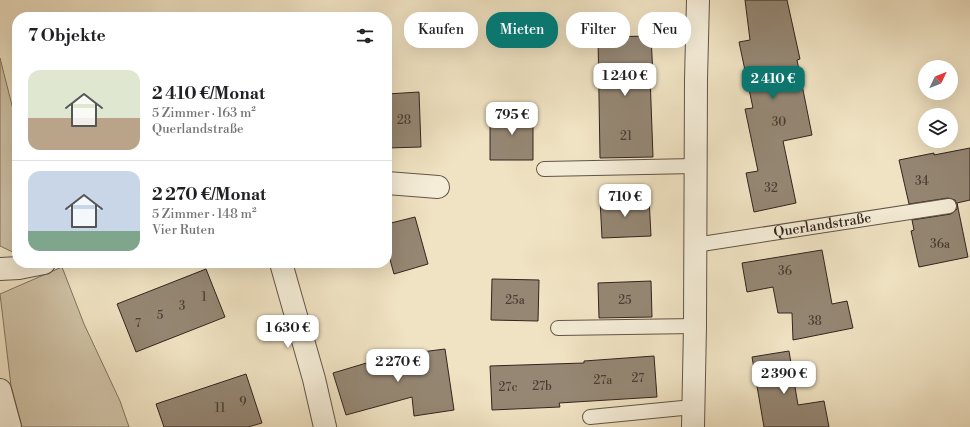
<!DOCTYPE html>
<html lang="de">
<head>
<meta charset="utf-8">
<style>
  :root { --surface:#fff; --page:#f6f6f6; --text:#202124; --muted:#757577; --line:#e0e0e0; --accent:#0f766e }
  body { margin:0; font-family:"Libre Bodoni",serif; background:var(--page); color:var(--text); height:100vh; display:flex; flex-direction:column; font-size:15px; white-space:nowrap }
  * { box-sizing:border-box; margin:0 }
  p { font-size:13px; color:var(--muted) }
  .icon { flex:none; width:22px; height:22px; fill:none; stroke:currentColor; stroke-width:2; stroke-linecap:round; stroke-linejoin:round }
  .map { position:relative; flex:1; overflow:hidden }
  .drawer { position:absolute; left:12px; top:12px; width:380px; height:256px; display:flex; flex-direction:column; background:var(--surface); border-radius:16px; box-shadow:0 4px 16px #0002 }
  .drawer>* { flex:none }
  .banner { position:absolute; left:404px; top:12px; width:380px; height:36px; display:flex; gap:8px }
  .needle { width:26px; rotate:47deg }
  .tools { position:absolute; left:918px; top:60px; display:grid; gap:8px }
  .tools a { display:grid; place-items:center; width:40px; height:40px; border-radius:50%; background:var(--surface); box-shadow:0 4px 16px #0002; font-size:20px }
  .price { position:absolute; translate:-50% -34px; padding:0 9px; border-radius:8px; background:#fff; color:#222; font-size:13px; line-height:26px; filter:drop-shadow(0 1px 2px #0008) }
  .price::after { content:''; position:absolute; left:50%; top:24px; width:12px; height:9px; margin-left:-6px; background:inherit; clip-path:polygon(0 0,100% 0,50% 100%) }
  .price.selected { background:var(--accent); color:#fff }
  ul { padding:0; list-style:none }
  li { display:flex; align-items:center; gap:12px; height:100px; padding:0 16px }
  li+li { border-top:1px solid var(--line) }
  li span { display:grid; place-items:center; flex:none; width:112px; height:80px; border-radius:12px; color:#555 }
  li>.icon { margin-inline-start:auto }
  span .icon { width:48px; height:48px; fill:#fffc; stroke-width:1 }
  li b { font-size:17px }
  h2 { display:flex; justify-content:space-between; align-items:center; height:48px; padding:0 16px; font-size:17px }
  .chip { padding:0 14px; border-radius:16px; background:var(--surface); box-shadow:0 4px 16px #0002; font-size:14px; line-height:36px }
  .chip.selected { background:var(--accent); color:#fff }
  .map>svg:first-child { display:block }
  .green { fill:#d0c3a7; stroke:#817462 }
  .building { fill:#958774; stroke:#32241e }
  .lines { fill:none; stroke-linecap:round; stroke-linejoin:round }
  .lane-casing { stroke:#625447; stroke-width:16 }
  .street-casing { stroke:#625447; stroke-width:24 }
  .lane { stroke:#f5edd8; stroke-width:14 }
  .street { stroke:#f5edd8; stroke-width:22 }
  .labels { text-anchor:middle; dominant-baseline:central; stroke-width:3; stroke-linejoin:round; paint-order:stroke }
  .number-label { font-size:12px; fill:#4b3d34 }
  .street-label { font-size:14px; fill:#32241e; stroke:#f5edd8 }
</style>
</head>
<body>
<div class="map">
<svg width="970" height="427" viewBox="0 0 970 427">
  <rect width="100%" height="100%" fill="#f0e3c3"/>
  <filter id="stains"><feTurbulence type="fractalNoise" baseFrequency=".005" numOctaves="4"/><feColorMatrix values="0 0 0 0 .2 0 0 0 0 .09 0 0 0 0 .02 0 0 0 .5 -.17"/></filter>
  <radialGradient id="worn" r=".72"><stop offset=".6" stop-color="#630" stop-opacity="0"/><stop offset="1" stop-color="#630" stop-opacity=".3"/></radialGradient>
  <path class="green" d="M 0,58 L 17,125 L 17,254 L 0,246 Z
    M 62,267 L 84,324 L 120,401 L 129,427 L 22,427 L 11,386 L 0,294 Z"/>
  <path class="building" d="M 745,0 L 787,0 L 800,59 L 797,60 L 812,135 L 783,141 L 796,203 L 754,212 L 746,173 L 758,171 L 745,109 L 753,108 L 739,42 L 750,40 Z
    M 651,36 L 653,76 L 650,76 L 653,157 L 600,158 L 598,37 Z
    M 419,92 L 421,147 L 387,148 L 387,94 Z
    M 490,111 L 533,111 L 533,160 L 490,160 Z
    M 970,148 L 970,200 L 957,203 L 968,257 L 919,267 L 911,231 L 914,230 L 912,220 L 951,214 L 957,209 L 957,204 L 955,200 L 948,198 L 909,204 L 899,160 L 934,153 L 934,155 Z
    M 649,198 L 651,236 L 602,238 L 600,199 Z
    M 415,217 L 428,264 L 394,274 L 387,249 L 387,224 Z
    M 822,250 L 832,304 L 847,301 L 853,328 L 793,340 L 792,313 L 778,313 L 773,287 L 747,292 L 742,263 Z
    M 206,269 L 225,317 L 136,352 L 117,304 Z
    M 492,279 L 539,280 L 538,321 L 491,320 Z
    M 651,281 L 652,317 L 599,318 L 598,283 Z
    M 445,349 L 454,410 L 414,416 L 412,397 L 346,415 L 333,373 L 390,356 Z
    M 789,351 L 798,405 L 824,401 L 829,427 L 764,427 L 752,357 Z
    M 654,356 L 657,397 L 559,403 L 560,407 L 492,410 L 490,366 L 584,363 L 584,361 Z
    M 246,374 L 262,423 L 248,427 L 164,427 L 156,404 Z"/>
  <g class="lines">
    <g class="lane-casing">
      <g id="lane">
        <path d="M 544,169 L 695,166"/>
        <path id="s1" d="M 695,245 L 949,206"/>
        <path d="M 558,328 L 695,326"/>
        <path d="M 590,417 L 693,407"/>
      </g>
    </g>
    <g class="street-casing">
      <path id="street" d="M 387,183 L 438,187
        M 281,263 L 314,379 L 325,427
        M 0,269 L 19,268 L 44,263
        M 0,390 L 10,427
        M 693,427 L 695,326 L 696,79 L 698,0"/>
    </g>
    <use href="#lane" class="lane"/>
    <use href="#street" class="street"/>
  </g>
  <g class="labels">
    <g class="number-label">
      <text x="404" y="120">28</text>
      <text x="779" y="122">30</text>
      <text x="626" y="136">21</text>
      <text x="922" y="181">34</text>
      <text x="771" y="188">32</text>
      <text x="940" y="244">36a</text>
      <text x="785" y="271">36</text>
      <text x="204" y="297">1</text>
      <text x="515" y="300">25a</text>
      <text x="625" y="300">25</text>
      <text x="182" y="306">3</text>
      <text x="160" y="315">5</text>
      <text x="815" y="321">38</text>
      <text x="138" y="323">7</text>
      <text x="638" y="378">27</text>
      <text x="603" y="380">27a</text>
      <text x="542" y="386">27b</text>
      <text x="508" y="387">27c</text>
      <text x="243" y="402">9</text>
      <text x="220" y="408">11</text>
    </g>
    <g class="street-label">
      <text stroke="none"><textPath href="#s1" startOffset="129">Querlandstraße</textPath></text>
    </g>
  </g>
  <rect width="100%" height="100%" filter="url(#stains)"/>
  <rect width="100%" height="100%" fill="url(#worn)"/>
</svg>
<div class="tools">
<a><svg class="needle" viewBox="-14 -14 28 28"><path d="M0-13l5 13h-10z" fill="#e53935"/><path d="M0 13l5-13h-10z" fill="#757577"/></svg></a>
<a><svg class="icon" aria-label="layers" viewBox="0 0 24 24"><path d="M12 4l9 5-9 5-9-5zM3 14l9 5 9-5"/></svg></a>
</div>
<b class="price" style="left:625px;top:97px">1 240 €</b>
<b class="price selected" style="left:773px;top:100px">2 410 €</b>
<b class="price" style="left:512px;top:136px">795 €</b>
<b class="price" style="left:625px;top:218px">710 €</b>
<b class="price" style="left:288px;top:349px">1 630 €</b>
<b class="price" style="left:398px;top:383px">2 270 €</b>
<b class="price" style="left:784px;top:395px">2 390 €</b>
<div class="banner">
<a class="chip">Kaufen</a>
<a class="chip selected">Mieten</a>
<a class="chip">Filter</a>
<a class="chip">Neu</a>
</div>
<section class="drawer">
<h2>7 Objekte<svg class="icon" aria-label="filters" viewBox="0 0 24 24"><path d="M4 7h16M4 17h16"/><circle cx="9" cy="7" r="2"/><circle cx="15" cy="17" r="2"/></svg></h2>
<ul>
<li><span style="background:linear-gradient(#dfe7d0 60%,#b9a48a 0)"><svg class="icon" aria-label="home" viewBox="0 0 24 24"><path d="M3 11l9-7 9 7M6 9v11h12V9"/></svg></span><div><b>2 410 €/Monat</b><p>5 Zimmer · 163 m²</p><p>Querlandstraße</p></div></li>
<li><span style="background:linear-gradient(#c9d6e8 75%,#7fa58c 0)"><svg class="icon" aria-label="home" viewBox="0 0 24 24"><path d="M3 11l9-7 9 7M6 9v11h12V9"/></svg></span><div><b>2 270 €/Monat</b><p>5 Zimmer · 148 m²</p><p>Vier Ruten</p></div></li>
</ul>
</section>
</div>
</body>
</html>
